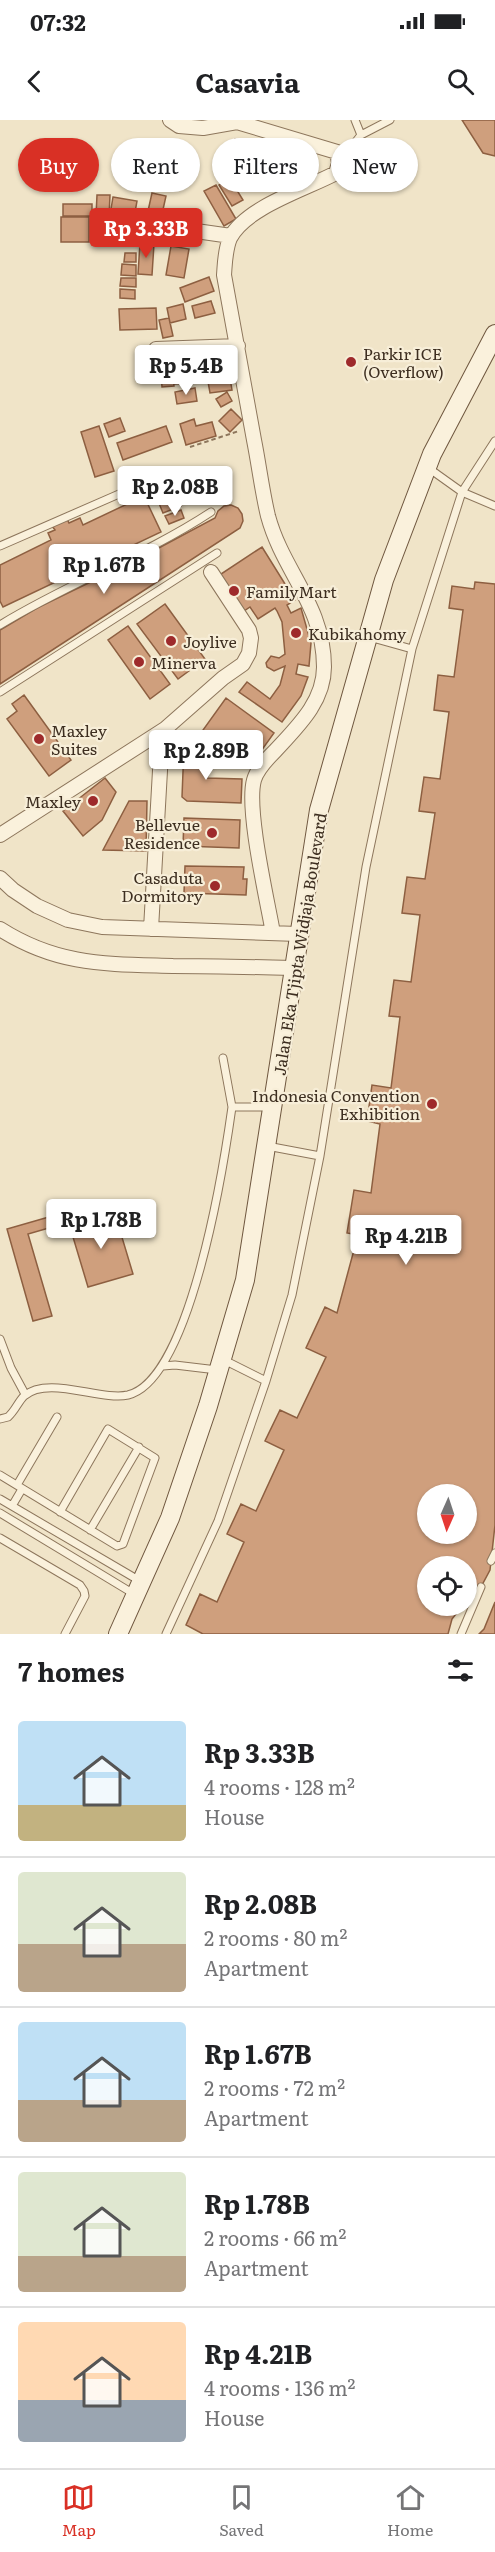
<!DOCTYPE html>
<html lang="en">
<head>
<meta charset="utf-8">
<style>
  :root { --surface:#fff; --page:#f2f2f2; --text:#202124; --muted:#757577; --line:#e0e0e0; --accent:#d93025 }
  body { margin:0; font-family:Literata,serif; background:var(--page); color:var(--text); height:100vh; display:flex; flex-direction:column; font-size:22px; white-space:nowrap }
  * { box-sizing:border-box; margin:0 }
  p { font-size:20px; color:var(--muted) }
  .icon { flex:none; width:33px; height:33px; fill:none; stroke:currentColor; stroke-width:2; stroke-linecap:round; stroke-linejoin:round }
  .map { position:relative; height:1514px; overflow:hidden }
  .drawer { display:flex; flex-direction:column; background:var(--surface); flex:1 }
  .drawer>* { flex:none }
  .hud { position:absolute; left:18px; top:18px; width:459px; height:54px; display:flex; gap:12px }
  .needle { width:39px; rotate:183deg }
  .buttons { position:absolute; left:417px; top:1364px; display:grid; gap:12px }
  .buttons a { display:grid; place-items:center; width:60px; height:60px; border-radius:50%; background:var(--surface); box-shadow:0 2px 4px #0004; font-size:30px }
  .price { position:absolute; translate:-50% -51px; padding:0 14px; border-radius:6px; background:#fff; color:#222; font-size:20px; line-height:39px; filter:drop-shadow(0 2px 3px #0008) }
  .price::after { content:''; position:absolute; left:50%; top:36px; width:18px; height:14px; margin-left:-9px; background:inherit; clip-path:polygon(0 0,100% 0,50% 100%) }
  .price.current { background:var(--accent); color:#fff }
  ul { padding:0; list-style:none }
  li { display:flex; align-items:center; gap:18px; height:150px; padding:0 18px }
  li+li { border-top:2px solid var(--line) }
  li span { display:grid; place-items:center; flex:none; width:168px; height:120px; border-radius:6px; color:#555 }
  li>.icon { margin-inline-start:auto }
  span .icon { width:72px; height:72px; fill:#fffc; stroke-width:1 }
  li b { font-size:26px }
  h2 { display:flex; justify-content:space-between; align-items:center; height:72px; padding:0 18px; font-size:26px }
  .pill { padding:0 21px; border-radius:27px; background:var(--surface); box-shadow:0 2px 4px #0004; font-size:21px; line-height:54px }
  .pill.current { background:var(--accent); color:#fff }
  .status { display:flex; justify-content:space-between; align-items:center; height:42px; padding:0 30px; background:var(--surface); direction:ltr }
  .status svg { height:16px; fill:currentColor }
  header { display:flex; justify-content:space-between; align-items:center; height:78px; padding:0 18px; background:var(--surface); font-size:27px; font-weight:700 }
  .tabs { display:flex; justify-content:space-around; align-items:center; height:84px; border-top:2px solid var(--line); background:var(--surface); font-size:16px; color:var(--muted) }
  .tabs a { display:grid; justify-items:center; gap:3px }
  .tabs .current { color:var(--accent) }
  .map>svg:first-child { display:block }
  .building { fill:#cf9f7d; stroke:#8d5f41; stroke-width:1.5; fill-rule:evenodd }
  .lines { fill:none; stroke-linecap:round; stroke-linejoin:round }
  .lane-casing { stroke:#8d765c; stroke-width:9 }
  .street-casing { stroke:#8d765c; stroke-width:16 }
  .secondary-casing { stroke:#6f573f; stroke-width:20 }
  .path { stroke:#8d765c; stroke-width:2; stroke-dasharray:4.5 3; stroke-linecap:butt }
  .lane { stroke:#faf1dc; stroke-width:7 }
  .street { stroke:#faf1dc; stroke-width:14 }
  .secondary { stroke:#faf1dc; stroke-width:18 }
  .poi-dot { fill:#9e2a2b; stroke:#f7eed8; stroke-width:2 }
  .labels { text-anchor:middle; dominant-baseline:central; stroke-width:4.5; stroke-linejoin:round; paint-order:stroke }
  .poi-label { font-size:16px; fill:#3d2e20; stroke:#f7eed8; text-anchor:start }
  .street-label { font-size:16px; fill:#3d2e20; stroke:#f7eed8 }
</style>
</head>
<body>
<div class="status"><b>07:32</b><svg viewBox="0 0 49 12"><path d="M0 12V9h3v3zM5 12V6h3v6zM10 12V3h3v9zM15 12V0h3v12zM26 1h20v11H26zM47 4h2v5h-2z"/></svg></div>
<header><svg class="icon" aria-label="back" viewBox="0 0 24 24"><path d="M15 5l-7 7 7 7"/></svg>Casavia<svg class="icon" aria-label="search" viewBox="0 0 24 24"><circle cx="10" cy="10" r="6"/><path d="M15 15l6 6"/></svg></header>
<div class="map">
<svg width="495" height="1514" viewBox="0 0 495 1514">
  <rect width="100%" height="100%" fill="#f0e4c8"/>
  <path class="building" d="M 462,0 L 495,0 L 495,36 L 483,33 Z
    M 235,19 L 247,29 L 238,40 L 226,30 Z
    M 260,25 L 261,36 L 249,37 L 248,26 Z
    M 276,26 L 279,32 L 287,27 L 291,35 L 271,47 L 263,34 Z
    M 297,34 L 302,42 L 279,55 L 274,47 Z
    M 310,40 L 315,49 L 284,65 L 280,57 Z
    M 246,43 L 262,64 L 253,71 L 237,50 Z
    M 263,43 L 271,53 L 262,60 L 254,50 Z
    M 230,59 L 243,80 L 232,86 L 219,65 Z
    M 216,65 L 236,99 L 224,106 L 204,71 Z
    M 152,73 L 166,76 L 160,103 L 146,100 Z
    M 97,75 L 110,75 L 109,97 L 96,96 Z
    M 113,77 L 137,81 L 134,98 L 110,95 Z
    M 63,84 L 92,84 L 92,96 L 63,96 Z
    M 61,97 L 89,97 L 89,122 L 61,122 Z
    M 119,111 L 133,112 L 133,123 L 118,122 Z
    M 140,123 L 154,124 L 152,155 L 138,154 Z
    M 171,126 L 189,129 L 184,158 L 166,155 Z
    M 125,133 L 136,133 L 136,142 L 124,142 Z
    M 122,144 L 136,145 L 136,156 L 121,155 Z
    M 209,157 L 214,171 L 185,182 L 180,168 Z
    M 121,158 L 136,158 L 136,167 L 120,166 Z
    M 120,169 L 135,170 L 135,179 L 120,178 Z
    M 211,181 L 215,193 L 195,198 L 192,186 Z
    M 183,184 L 186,199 L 170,203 L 167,188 Z
    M 156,188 L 157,209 L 120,210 L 119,189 Z
    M 169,198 L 173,216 L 163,218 L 159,200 Z
    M 208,233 L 209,250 L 202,250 L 202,262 L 175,264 L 173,235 Z
    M 171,237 L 174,266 L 162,267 L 160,239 Z
    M 229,252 L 232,270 L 210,273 L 207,256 Z
    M 195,268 L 197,281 L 177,284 L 175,272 Z
    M 227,272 L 232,281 L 221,287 L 216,279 Z
    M 231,289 L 242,300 L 230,312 L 219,301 Z
    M 120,298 L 125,311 L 109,317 L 104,304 Z
    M 194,299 L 196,306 L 212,302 L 216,316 L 186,325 L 180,304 Z
    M 99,306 L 114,351 L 95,357 L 81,312 Z
    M 166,306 L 172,322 L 123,340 L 117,323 Z
    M 169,363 L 173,371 L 157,377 L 154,369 Z
    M 176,374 L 181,386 L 163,393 L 158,381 Z
    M 144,376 L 161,412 L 3,487 L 0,481 L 0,445 L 51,420 L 48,413 L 55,410 L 52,406 L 67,399 L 69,403 L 80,398 L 83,405 Z
    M 231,385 L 238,388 L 242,394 L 243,401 L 240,408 L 0,564 L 0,510 L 37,488 L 140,438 L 215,398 L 218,391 L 224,386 Z
    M 181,390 L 184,398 L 169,404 L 165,396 Z
    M 262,427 L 295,480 L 287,485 L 291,493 L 301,488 L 311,523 L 309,546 L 298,544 L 296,554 L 308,557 L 301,576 L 282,602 L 239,572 L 247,562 L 270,579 L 280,565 L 285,546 L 274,551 L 267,547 L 266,543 L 271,536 L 279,538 L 285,534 L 282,502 L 277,491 L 275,488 L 258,499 L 250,487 L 244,491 L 218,456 Z
    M 475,462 L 495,464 L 495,1405 L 490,1450 L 482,1465 L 466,1481 L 466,1446 L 428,1446 L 428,1485 L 463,1485 L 452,1499 L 448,1514 L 203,1514 L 186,1505 L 200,1474 L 217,1482 L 244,1422 L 227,1414 L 241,1384 L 256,1391 L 284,1330 L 265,1321 L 280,1290 L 297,1298 L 326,1237 L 306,1228 L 325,1187 L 337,1193 L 358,1115 L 347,1113 L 354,1070 L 371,1073 L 380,1004 L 367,1001 L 372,965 L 391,968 L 400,897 L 389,896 L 394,860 L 411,862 L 420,795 L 402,793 L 407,757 L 425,759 L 435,693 L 419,691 L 424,657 L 440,659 L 449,592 L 434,590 L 438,555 L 454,557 L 463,490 L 449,488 L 452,466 L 474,469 ZM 428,1374 L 466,1374 L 466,1413 L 428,1413 Z
    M 165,484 L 205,539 L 178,559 L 137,504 Z
    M 128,506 L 170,564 L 150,579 L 108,520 Z
    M 24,575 L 71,640 L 49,656 L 7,599 L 17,591 L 12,584 Z
    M 226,578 L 274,613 L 251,645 L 203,610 Z
    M 184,626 L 192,626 L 204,634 L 210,643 L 210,650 L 207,658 L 242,659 L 241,683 L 187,681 L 182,677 Z
    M 105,658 L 116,672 L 102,700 L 83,716 L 63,691 Z
    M 129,681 L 147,681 L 146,731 L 103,730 Z
    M 184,698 L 240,700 L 239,728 L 183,726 Z
    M 185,746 L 244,747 L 243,759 L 247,759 L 246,775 L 184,773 Z
    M 101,1082 L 104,1092 L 28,1114 L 52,1196 L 33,1201 L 7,1109 Z
    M 115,1094 L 133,1154 L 88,1167 L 70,1107 Z
    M 495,1482 L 495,1514 L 479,1514 L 484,1509 Z"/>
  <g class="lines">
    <g class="lane-casing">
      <path id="lane" d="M 361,15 L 390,0
        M 339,43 L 361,15 L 355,0
        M 427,347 L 462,372 L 495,386
        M 0,426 L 135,367
        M 0,505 C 68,463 144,436 211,392
        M 369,517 L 412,529
        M 0,572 L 217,433
        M 223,938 L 232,987
        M 267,1026 L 320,1036
        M 0,1219 L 11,1248 L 25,1274
        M 224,1240 L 266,1261
        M 163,1246 L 175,1245 L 217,1250
        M 0,1299 L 8,1297 C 15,1291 18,1282 24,1276 C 48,1255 100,1281 128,1275 C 191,1260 224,1044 232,987 L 271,987
        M 0,1355 L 117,1426 L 123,1424 L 155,1338 L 108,1309 L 60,1392
        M 17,1365 L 57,1297
        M 0,1379 L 140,1461
        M 12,1386 L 22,1369
        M 0,1393 L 134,1474
        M 90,1410 L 139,1327
        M 0,1418 L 80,1465 L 84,1471 L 85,1476 L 65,1514
        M 491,1441 L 495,1433
        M 166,1514 L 218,1401 L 266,1261 L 292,1175 L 320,1036 L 366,747 L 412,529 L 462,372 L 495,321
        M 461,1514 L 481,1467"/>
    </g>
    <g class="street-casing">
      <path id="street" d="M 170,0 L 179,6 L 203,8 L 237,2 L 337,32 L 339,43 L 336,53 C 306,69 246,87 230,118 C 225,130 225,142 224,155 C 234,210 244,265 254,320 C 259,345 262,371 268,396 C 283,452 324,485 324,547 C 324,582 297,607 275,631 C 267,639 257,649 254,660 C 246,689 267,779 273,813
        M 101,108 L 137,110 L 168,107 L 231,116
        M 156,229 L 238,226
        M 0,715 L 165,609 L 223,558 L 243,544 L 249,533 L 251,518 L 249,510 L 211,452
        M 0,758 L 13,770 L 37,786 L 68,800 L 102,807 L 298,814
        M 0,809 C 58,846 107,844 173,846 C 213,846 253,847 293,848
        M 151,809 L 161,633 L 165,609"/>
    </g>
    <g class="secondary-casing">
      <path id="secondary" d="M 118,1514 L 170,1398 L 208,1286 L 245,1160 L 319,690 L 384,460 L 432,334 L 495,214"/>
    </g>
    <path class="path" d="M 190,327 L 239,311"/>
    <use href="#lane" class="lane"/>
    <use href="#street" class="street"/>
    <use href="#secondary" class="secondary"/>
  </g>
  <g class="poi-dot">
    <circle cx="351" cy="242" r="6"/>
    <circle cx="234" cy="471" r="6"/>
    <circle cx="296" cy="513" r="6"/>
    <circle cx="171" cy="521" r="6"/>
    <circle cx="139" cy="542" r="6"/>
    <circle cx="39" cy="619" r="6"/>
    <circle cx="93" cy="681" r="6"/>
    <circle cx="212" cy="713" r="6"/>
    <circle cx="215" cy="766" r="6"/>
    <circle cx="432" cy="984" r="6"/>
  </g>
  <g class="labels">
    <g class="poi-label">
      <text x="363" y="233">Parkir ICE<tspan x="363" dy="18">(Overflow)</tspan></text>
      <text x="246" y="471">FamilyMart</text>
      <text x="308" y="513">Kubikahomy</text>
      <text x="183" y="521">Joylive</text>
      <text x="151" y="542">Minerva</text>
      <text x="51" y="610">Maxley<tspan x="51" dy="18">Suites</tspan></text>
      <text x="81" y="681" text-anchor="end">Maxley</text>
      <text x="200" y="704" text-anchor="end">Bellevue<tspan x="200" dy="18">Residence</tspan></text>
      <text x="203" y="757" text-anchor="end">Casaduta<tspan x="203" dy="18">Dormitory</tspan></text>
      <text x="420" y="975" text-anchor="end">Indonesia Convention<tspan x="420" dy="18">Exhibition</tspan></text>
    </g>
    <g class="street-label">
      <text transform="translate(299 824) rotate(-81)">Jalan Eka Tjipta Widjaja Boulevard</text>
    </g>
  </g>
</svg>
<div class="buttons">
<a><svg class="needle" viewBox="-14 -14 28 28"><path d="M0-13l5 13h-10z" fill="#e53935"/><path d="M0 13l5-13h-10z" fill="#757577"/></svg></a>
<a><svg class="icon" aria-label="locate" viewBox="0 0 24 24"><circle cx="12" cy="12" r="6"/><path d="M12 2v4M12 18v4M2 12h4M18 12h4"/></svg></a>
</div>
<b class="price current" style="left:146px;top:139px">Rp 3.33B</b>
<b class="price" style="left:186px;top:276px">Rp 5.4B</b>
<b class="price" style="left:175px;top:397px">Rp 2.08B</b>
<b class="price" style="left:104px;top:475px">Rp 1.67B</b>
<b class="price" style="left:206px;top:661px">Rp 2.89B</b>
<b class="price" style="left:101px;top:1130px">Rp 1.78B</b>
<b class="price" style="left:406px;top:1146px">Rp 4.21B</b>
<div class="hud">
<a class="pill current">Buy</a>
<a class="pill">Rent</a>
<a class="pill">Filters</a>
<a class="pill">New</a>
</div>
</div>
<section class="drawer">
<h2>7 homes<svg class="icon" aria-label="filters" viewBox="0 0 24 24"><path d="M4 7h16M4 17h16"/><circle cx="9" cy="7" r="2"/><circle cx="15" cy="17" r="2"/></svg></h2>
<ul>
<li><span style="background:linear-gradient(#bfe0f5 70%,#c2b280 0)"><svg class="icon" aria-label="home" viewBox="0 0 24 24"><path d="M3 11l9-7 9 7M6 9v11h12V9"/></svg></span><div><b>Rp 3.33B</b><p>4 rooms · 128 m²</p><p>House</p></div></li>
<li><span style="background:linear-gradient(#dfe7d0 60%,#b9a48a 0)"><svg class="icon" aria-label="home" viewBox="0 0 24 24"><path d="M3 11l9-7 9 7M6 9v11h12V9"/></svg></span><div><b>Rp 2.08B</b><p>2 rooms · 80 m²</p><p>Apartment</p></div></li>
<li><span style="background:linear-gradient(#bfe0f5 65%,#b9a48a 0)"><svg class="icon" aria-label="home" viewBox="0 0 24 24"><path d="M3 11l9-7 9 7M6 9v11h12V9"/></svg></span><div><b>Rp 1.67B</b><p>2 rooms · 72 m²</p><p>Apartment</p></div></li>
<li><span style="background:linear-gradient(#dfe7d0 70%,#b9a48a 0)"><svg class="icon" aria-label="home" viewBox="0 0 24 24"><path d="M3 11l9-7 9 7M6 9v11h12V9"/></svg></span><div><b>Rp 1.78B</b><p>2 rooms · 66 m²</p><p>Apartment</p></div></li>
<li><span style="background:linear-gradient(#ffd9b3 65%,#9aa5b1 0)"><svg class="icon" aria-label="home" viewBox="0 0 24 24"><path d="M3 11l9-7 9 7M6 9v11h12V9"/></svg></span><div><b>Rp 4.21B</b><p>4 rooms · 136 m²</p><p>House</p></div></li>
</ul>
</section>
<nav class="tabs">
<a class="current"><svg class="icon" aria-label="map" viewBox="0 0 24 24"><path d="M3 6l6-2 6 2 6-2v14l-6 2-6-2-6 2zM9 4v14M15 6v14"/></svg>Map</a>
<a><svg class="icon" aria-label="saved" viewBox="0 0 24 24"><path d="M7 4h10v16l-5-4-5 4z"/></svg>Saved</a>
<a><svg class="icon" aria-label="home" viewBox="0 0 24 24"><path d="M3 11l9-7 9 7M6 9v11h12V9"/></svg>Home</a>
</nav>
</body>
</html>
